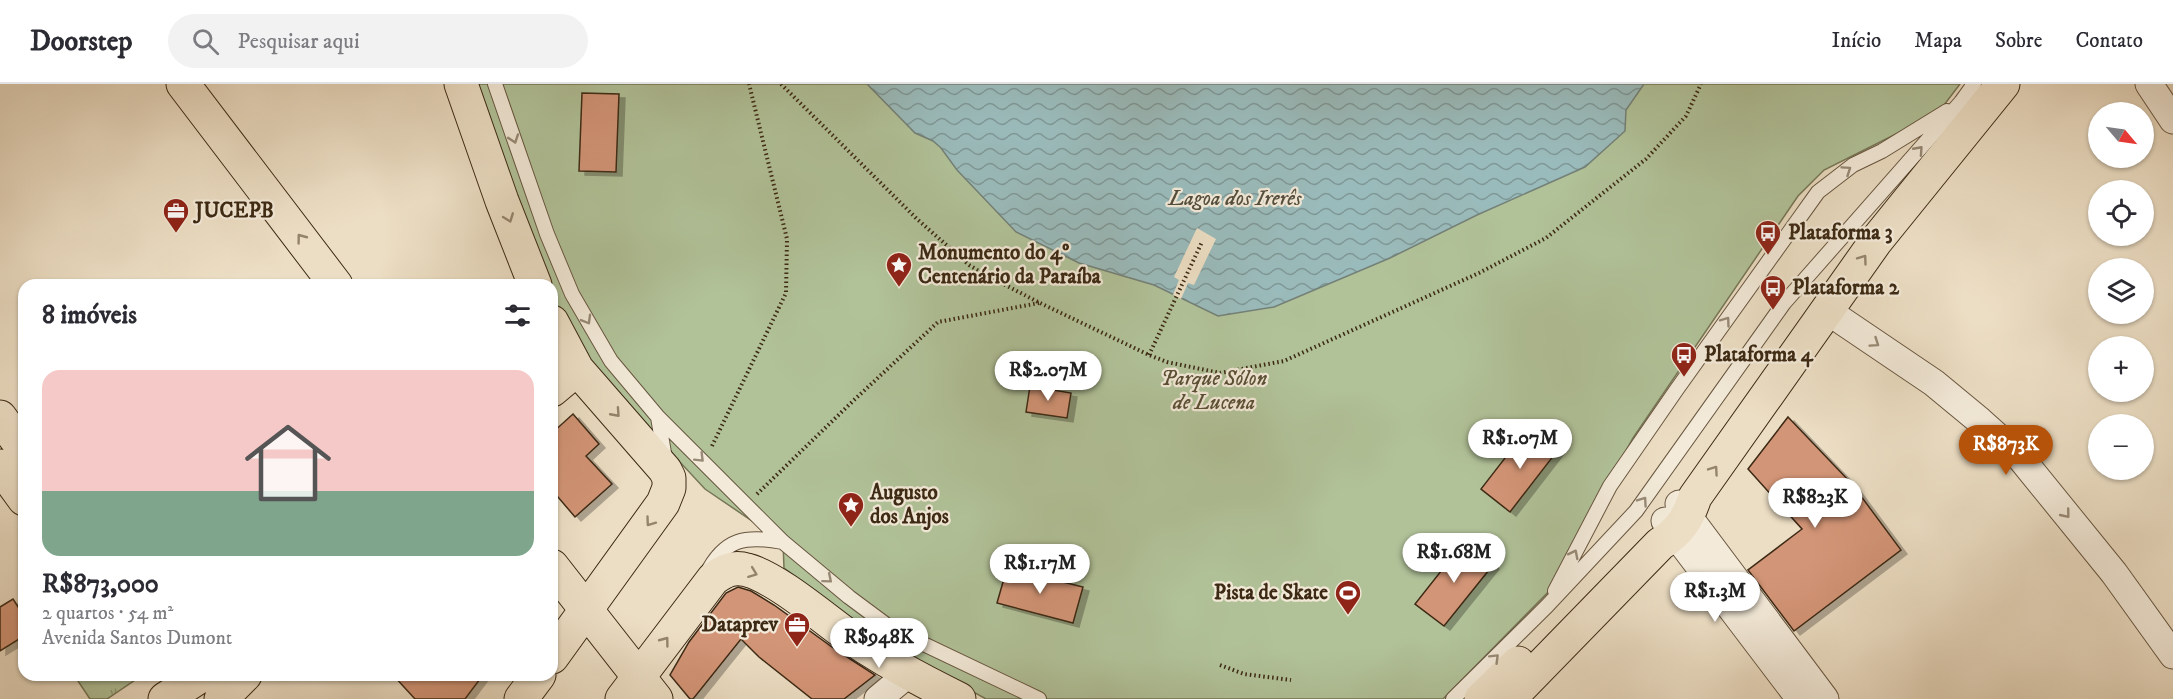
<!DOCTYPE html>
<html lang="pt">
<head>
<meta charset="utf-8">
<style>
  :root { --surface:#fff; --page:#f2f2f3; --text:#2b2b33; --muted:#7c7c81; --line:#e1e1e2; --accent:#b45309 }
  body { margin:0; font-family:"IM FELL DW Pica",serif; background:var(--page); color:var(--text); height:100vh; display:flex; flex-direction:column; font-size:22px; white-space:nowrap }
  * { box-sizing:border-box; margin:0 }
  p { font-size:20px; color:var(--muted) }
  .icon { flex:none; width:33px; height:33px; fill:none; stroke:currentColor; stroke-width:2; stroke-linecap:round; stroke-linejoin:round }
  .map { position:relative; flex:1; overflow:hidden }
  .side { position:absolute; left:18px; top:195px; width:540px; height:402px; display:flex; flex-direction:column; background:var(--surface); border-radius:18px; box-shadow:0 2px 4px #0004 }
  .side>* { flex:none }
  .needle { width:39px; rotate:119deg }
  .controls { position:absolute; left:2088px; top:18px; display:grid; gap:12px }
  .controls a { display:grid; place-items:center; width:66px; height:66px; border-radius:50%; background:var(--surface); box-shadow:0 2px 4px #0004; font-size:30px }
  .price { position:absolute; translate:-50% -51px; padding:0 14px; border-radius:21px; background:#fff; color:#222; font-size:20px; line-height:39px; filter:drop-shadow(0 2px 3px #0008) }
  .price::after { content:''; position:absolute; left:50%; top:36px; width:18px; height:14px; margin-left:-9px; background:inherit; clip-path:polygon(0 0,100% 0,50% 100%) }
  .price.selected { background:var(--accent); color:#fff }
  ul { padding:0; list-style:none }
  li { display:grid; align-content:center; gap:12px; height:318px; padding:0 24px }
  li+li { border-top:2px solid var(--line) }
  li span { display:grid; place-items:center; height:186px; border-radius:18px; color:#555 }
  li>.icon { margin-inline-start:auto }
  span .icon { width:108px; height:108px; fill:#fffc; stroke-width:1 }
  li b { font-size:26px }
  h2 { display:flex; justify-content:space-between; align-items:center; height:72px; padding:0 24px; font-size:26px }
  header { display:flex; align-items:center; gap:36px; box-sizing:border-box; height:84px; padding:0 30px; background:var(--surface); border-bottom:2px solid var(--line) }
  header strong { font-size:28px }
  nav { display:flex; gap:33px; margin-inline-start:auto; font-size:21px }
  .search { width:420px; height:54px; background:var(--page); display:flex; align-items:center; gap:15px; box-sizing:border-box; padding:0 21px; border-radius:33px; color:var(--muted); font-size:22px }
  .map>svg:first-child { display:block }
  .grass { fill:url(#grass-tufts); stroke:#767656; stroke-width:1.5 }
  .park { fill:#b1c299; stroke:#767656; stroke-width:1.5 }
  .water { fill:url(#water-waves); stroke:#748178; stroke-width:1.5 }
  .pier { fill:#ecdec4 }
  .building { fill:#d39577; stroke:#3c2914; stroke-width:1.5; filter:url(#shadow) }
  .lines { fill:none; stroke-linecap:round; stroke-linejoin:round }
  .service-casing { stroke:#685640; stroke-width:16 }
  .minor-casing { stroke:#685640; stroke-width:29 }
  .primary-casing { stroke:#3c2914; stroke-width:35 }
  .path { stroke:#3c2914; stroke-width:4; stroke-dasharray:1.5 3; stroke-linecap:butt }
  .service { stroke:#f3ead9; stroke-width:14 }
  .minor { stroke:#f3ead9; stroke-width:27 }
  .primary { stroke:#ecdec4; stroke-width:33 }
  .oneway { stroke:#988a76 }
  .oneway2 { stroke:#94846c }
  .labels { text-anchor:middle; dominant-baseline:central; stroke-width:4.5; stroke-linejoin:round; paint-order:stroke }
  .poi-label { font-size:21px; font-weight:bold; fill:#3c2914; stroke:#f3ead9; text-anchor:start }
  .park-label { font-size:21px; font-style:italic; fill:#594f35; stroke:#f3ead9 }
  .water-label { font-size:22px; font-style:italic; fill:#544e3e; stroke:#f3ead9 }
</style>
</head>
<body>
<header>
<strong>Doorstep</strong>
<div class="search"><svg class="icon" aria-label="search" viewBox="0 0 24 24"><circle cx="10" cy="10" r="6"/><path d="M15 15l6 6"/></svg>Pesquisar aqui</div>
<nav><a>Início</a><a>Mapa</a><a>Sobre</a><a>Contato</a></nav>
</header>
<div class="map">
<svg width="2173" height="615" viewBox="0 0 2173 615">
  <defs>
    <pattern id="grass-tufts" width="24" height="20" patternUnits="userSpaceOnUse" patternTransform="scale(1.5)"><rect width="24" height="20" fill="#b1c299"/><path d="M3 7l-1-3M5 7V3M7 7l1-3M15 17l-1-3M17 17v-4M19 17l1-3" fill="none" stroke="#919e7c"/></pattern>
    <pattern id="water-waves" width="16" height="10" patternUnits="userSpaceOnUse" patternTransform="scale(1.5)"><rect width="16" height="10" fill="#9abbbb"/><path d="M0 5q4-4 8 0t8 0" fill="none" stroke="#7f9897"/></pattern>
    <filter id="shadow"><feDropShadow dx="6" dy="4" stdDeviation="0" flood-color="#0004"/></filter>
  </defs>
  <rect width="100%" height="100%" fill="#ecdec4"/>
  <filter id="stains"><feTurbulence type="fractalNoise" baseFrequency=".00333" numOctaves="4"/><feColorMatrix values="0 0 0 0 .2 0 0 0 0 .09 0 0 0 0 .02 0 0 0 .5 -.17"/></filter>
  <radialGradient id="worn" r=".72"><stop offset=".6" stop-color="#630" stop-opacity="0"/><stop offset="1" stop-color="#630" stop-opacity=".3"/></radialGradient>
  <path class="grass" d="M 74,591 L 136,591 L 138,594 L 107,615 L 90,615 Z"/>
  <path class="park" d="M 468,0 L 1960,0 L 1938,29 L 1824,86 L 1798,112 L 1633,354 L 1616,385 L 1567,489 L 1443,615 L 986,615 L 887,560 L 784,484 L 783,458 L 705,405 L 572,262 L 552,222 L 552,201 L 542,201 Z"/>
  <path class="water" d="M 867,0 L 1644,0 L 1626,26 L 1625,47 L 1585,83 L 1477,131 L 1390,174 L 1274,223 L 1218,232 L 1154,201 L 1079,179 L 1016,148 L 957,86 L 941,64 L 933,57 L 915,49 Z"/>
  <path class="pier" d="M 1197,144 L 1216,155 L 1194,201 L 1188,199 L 1181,215 L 1173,211 L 1179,196 L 1174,193 Z"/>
  <path class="building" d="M 582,9 L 619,10 L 616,88 L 579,87 Z
    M 1030,302 L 1071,309 L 1067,334 L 1026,328 Z
    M 573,330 L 599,360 L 586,372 L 612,400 L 575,433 L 552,406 L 552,349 Z
    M 1788,333 L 1852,400 L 1901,466 L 1794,547 L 1748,486 L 1802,445 L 1748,385 Z
    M 1529,343 L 1558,366 L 1510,428 L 1481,405 Z
    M 1464,458 L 1493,481 L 1444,542 L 1415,520 Z
    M 1007,484 L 1083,503 L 1073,539 L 997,519 Z
    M 738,503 L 751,507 L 774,521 L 836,566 L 875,591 L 844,615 L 812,615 L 759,573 L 741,555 L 693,615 L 690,615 L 670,591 L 689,558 L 726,509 Z
    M 13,515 L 24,532 L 24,552 L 0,567 L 0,523 Z
    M 393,591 L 483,591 L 465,615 L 415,615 Z"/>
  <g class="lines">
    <g class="service-casing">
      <path id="service" d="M 495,0 L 547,150 L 572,210 L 611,277 L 658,333 L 665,375
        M 658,333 L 783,458 L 849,513 L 892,545 L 1039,615
        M 706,491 C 724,454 746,451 783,458
        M 1555,507 L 1610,402 L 1677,305 L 1818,108 L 1853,81 L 1882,67 L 1947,27
        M 1453,615 L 1547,522 L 1636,427 L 1784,219 L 1961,18 L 1974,0"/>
    </g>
    <g class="minor-casing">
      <path id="minor" d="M 2149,0 L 2173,36
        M 1826,226 L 1934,299 L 1980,337 L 2019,372 L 2114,489 L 2173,571
        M 1679,420 L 1825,615
        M 1665,437 L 1800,615
        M 878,615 L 908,590"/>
    </g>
    <g class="primary-casing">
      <path id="primary" d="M 183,0 L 336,201
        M 461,0 L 502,117 L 535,201
        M 552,238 L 577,285 L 665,386 L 669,394 L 669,404 L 663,419 L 552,573
        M 552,306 L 577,285
        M 0,333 L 24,366
        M 0,382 L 24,415
        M 552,482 L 656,615
        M 165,615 L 202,591
        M 221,615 L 245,591
        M 521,615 L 539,591
        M 622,615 L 713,495 C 724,487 733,482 747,486 C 775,493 822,533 847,551 C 883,576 920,596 959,615
        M 1481,615 L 1518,579
        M 1509,615 L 1660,460 C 1679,448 1688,435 1695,413 L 1876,157 L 2003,0"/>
    </g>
    <path class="path" d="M 781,0 L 917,135 L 969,181 L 984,190 L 1040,219 L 1149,271 L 1167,278 L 1220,289 L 1284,277 L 1479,189 L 1546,154 L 1646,75 L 1686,32 L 1701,0
      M 1149,271 L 1202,158
      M 712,362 L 786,209 L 787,155 L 749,0
      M 757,410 L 853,317 L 938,238 L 1039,219
      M 1220,581 L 1244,590 L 1291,596"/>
    <use href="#service" class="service"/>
    <use href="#minor" class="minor"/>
    <use href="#primary" class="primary"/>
  </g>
  <defs><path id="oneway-chevron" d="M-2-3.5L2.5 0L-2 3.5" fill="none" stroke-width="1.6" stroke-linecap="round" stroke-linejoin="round" transform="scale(1.5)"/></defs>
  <g class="oneway">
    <use href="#oneway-chevron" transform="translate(514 55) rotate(71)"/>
    <use href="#oneway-chevron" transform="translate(1919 66) rotate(-48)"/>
    <use href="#oneway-chevron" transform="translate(1847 86) rotate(-34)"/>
    <use href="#oneway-chevron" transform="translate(587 236) rotate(60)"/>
    <use href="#oneway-chevron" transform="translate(1726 237) rotate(-54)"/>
    <use href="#oneway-chevron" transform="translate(1875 259) rotate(34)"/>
    <use href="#oneway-chevron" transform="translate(700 374) rotate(45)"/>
    <use href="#oneway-chevron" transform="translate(1643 417) rotate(-55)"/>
    <use href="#oneway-chevron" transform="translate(2066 430) rotate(51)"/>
    <use href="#oneway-chevron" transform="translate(1574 470) rotate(-63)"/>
    <use href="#oneway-chevron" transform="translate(828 495) rotate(40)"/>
    <use href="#oneway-chevron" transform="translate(1495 574) rotate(-45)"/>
  </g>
  <g class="oneway2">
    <use href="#oneway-chevron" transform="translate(509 134) rotate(69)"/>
    <use href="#oneway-chevron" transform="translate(301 154) rotate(-127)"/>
    <use href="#oneway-chevron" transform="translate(1863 175) rotate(-54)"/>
    <use href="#oneway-chevron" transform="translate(616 329) rotate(48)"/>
    <use href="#oneway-chevron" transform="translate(1714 386) rotate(-55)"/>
    <use href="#oneway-chevron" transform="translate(650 438) rotate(126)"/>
    <use href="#oneway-chevron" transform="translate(753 489) rotate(21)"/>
    <use href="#oneway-chevron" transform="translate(665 557) rotate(-53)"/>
  </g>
  <defs>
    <g id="office-pin" transform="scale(1.35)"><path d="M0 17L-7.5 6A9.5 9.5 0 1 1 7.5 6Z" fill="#8f2418" stroke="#f3ead9"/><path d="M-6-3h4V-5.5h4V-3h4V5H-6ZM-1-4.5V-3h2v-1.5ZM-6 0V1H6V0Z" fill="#fff"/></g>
    <g id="bus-pin" transform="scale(1.35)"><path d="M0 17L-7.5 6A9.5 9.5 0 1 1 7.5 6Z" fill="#8f2418" stroke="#f3ead9"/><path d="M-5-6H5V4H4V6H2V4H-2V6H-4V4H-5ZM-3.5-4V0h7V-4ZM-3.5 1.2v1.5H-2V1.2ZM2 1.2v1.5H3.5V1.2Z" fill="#fff"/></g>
    <g id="sight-pin" transform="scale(1.35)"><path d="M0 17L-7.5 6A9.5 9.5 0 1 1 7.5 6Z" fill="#8f2418" stroke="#f3ead9"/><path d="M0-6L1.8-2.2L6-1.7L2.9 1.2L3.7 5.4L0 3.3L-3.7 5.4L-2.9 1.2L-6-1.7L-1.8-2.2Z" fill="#fff"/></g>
    <g id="stadium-pin" transform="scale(1.35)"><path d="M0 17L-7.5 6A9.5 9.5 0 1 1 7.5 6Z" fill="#8f2418" stroke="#f3ead9"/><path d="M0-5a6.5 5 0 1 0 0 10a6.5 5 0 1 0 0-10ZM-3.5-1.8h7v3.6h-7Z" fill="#fff"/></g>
  </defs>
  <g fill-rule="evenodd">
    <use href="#office-pin" x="176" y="127"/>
    <use href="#bus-pin" x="1768" y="149"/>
    <use href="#sight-pin" x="899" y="181"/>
    <use href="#bus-pin" x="1773" y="204"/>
    <use href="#bus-pin" x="1684" y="271"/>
    <use href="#sight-pin" x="851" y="421"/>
    <use href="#stadium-pin" x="1348" y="509"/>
    <use href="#office-pin" x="797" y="541"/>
  </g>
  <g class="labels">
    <g class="poi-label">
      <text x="195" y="127">JUCEPB</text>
      <text x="1788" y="149">Plataforma 3</text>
      <text x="918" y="169">Monumento do 4º<tspan x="918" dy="24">Centenário da Paraíba</tspan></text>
      <text x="1792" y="204">Plataforma 2</text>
      <text x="1704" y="271">Plataforma 4</text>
      <text x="870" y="409">Augusto<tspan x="870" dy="24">dos Anjos</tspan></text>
      <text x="1328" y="509" text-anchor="end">Pista de Skate</text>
      <text x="778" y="541" text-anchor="end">Dataprev</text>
    </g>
    <g class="park-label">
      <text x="1214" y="295">Parque Sólon<tspan x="1214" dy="24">de Lucena</tspan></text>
    </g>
    <g class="water-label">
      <text x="1235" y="114">Lagoa dos Irerês</text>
    </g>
  </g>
  <rect width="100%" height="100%" filter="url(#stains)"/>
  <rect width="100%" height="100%" fill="url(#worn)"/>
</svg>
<div class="controls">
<a><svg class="needle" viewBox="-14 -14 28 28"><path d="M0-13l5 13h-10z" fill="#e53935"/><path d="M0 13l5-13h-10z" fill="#7c7c81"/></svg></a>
<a><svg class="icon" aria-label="locate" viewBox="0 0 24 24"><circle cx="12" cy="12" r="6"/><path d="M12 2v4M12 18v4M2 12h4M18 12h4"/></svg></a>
<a><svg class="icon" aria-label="layers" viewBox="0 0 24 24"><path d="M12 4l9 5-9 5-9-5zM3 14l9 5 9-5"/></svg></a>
<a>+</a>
<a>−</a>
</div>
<b class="price" style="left:1048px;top:318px">R$2.07M</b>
<b class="price" style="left:1520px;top:386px">R$1.07M</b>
<b class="price selected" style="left:2006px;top:392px">R$873K</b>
<b class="price" style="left:1815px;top:445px">R$823K</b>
<b class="price" style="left:1454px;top:500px">R$1.68M</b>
<b class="price" style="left:1040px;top:511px">R$1.17M</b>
<b class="price" style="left:1715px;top:539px">R$1.3M</b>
<b class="price" style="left:879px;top:585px">R$948K</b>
<section class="side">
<h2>8 imóveis<svg class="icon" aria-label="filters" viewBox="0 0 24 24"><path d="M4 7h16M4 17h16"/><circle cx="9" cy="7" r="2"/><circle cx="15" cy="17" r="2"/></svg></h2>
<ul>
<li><span style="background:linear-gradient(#f6c9c9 65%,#7fa58c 0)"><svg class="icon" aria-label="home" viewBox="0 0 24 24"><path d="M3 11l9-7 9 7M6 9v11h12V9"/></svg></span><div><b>R$873,000</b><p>2 quartos · 54 m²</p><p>Avenida Santos Dumont</p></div></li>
</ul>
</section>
</div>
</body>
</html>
